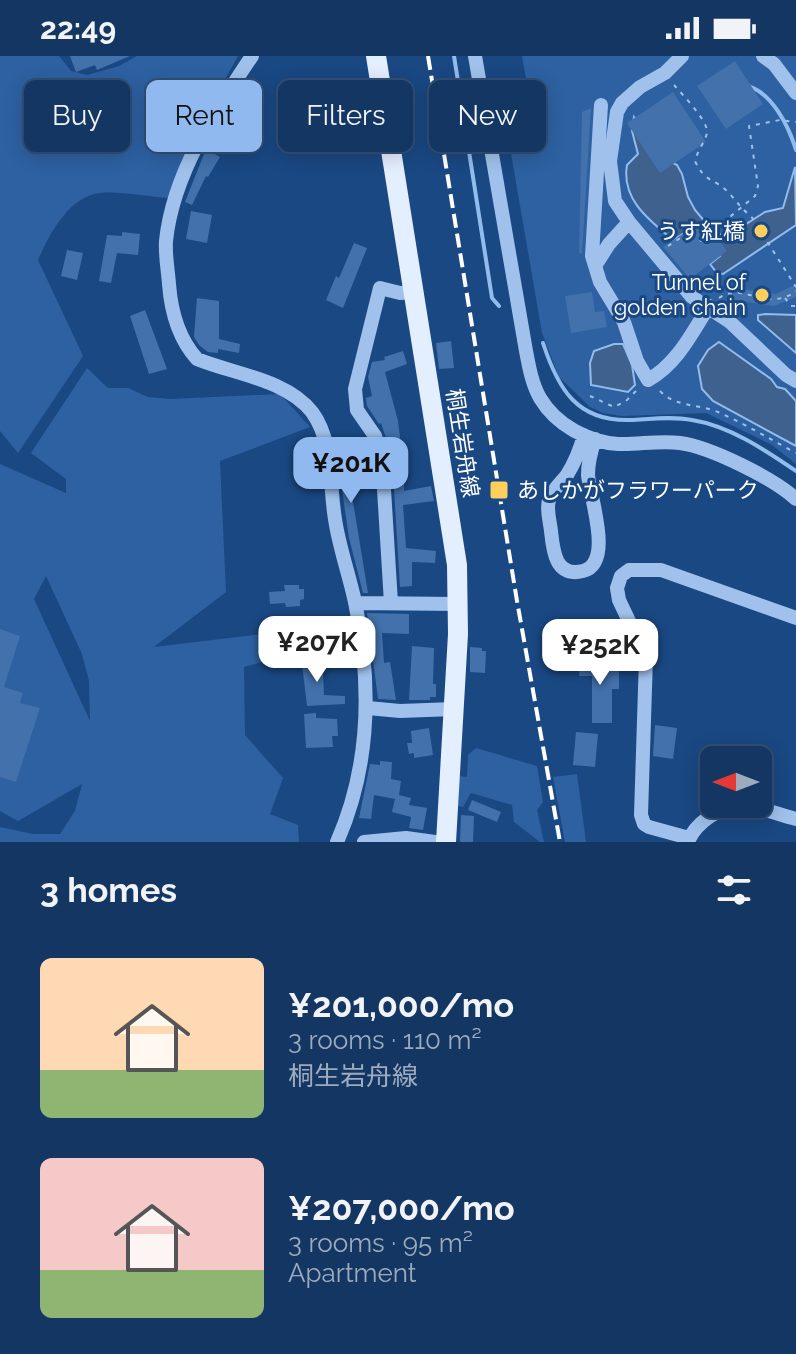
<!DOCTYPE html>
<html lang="en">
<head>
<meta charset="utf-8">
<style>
  :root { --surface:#143662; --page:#1d3e68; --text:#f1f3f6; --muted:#9dabbe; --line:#335077; --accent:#90b9f0 }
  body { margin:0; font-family:Raleway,"Noto Sans JP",sans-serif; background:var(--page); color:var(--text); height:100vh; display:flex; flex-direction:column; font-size:30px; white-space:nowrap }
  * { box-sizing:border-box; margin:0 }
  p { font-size:26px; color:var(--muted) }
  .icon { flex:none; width:44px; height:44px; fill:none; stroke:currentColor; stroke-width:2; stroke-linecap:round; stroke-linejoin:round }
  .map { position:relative; height:786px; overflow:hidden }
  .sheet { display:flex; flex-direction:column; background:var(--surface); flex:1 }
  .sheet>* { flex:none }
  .banner { position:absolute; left:24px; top:24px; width:748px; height:72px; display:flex; gap:16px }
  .needle { width:52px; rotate:270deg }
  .buttons { position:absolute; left:700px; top:690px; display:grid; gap:16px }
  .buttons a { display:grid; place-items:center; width:72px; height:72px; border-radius:12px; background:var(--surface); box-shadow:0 4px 20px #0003,0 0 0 2px var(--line); font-size:40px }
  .price { position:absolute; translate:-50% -68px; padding:0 18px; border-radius:16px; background:#fff; color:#222; font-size:26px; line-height:52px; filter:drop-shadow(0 2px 4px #0008) }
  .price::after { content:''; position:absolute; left:50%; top:48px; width:24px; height:18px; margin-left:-12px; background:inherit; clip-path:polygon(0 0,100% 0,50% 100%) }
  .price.active { background:var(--accent); color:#111 }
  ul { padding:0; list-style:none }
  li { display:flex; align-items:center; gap:24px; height:200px; padding:0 40px }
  li span { display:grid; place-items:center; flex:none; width:224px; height:160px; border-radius:12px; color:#555 }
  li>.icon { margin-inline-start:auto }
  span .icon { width:96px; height:96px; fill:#fffc; stroke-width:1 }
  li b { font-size:34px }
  h2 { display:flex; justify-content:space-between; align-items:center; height:96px; padding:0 40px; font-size:34px }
  .chip { padding:0 28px; border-radius:12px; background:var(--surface); box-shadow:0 4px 20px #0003,0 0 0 2px var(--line); font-size:28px; line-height:72px }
  .chip.active { background:var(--accent); color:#111 }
  .status { display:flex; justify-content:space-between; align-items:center; height:56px; padding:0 40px; background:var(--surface); direction:ltr }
  .status svg { height:22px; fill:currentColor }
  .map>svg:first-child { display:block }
  .green { fill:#2d61a2; fill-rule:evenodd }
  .water { fill:#3f618d; stroke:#91bcee; stroke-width:2 }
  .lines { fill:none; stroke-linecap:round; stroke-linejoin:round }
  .stream { stroke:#91bcee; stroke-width:4 }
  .building { fill:#4271ac }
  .path { stroke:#9fc1eb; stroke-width:2; stroke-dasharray:4 6; stroke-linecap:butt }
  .minor { stroke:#9fc1eb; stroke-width:14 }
  .major { stroke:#e3eeff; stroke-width:20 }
  .rail { stroke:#fff; stroke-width:4; stroke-dasharray:14 6; stroke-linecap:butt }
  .poi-dot { fill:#fecf5a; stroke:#1a4883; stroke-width:3 }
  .labels { text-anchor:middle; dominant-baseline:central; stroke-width:6; stroke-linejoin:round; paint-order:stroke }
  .poi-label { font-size:22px; fill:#fff; stroke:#1a4883; text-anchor:end }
  .street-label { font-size:22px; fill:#fff; stroke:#1a4883 }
</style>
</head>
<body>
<div class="status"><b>22:49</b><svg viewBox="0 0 49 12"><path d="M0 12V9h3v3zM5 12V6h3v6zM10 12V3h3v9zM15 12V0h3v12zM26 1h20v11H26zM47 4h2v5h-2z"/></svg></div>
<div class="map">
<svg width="796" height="786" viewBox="0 0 796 786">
  <rect width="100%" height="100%" fill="#1a4883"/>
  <path class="green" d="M 0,0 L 59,0 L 71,15 L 87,19 L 119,10 L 137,0 L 238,0 L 201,67 L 169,142 C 147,141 122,135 100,137 C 69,140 49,179 38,204 L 83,300 L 18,397 L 0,375 Z
    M 522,0 L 796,0 L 796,408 L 772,389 L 706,357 L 622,360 L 603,357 L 590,351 L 559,321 L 542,277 L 500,34 L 527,28 Z
    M 87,312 L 108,332 L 128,332 L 148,341 L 170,343 L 280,338 L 310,371 L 220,405 L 226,536 L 154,591 L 297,574 L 299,596 L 244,611 L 245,679 L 283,722 L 270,758 L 298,769 L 299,786 L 0,786 L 0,771 L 33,778 L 60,778 L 75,755 L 82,728 L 18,765 L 0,755 L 0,408 L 66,437 L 66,423 L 31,397 ZM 46,520 L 82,598 L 89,625 L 90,665 L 34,543 Z
    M 476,692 L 537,710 L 543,746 L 537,754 L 544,786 L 540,786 L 514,766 L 512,749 L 471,737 L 463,751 L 458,750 L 459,720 L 467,721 L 468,699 Z
    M 577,718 L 586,786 L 565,786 L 553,721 Z"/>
  <path class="water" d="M 634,61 L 660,100 L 677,109 L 682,118 L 688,141 L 695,154 L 715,178 L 729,179 L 765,156 L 783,152 L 795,111 L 796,169 L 723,218 L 717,217 L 710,208 L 720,200 L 697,169 L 673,184 C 649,164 621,143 627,109 L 638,98 L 632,75 Z
    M 765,258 L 796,259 L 796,297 L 758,264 L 758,259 Z
    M 719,286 L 771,323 L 777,331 L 785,333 L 796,345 L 796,390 L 713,345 L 702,333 L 698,310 L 708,294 Z
    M 614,288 L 623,288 L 632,309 L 635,329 L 628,336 L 591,329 L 590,307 L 594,295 Z"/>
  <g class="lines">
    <path class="stream" d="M 454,0 L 492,242 L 499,250
      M 747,30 C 772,36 789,71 796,94
      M 543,287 C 558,333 577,366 631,364 C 651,363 672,360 692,364 C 730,370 765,394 796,415"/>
  </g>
  <path class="building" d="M 70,0 L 130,0 L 97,14 L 95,9 L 76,16 Z
    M 735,5 L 763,48 L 726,73 L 697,30 Z
    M 673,36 L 706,86 L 660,117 L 627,67 Z
    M 591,52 L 582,198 L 579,197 L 582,56 Z
    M 206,93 L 220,101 L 208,121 L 206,120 L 192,149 L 185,146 Z
    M 191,155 L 212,159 L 207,187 L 186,183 Z
    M 704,164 L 727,195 L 690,223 L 663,191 Z
    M 122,176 L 140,178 L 138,199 L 117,197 L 111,227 L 99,225 L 107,179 L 122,180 Z
    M 354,187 L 367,192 L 343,252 L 326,244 L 336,220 L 339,222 Z
    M 67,194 L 83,197 L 77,224 L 61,220 Z
    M 796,228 L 796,241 L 774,250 L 728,243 L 727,231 L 776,238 Z
    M 592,236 L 595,256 L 604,255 L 607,271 L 571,277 L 565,240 Z
    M 197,242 L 219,245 L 219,283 L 240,288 L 239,297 L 218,293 L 218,297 L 208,296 L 199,289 L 194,281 Z
    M 145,254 L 167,313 L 149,318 L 130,260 Z
    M 451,285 L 454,312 L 439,313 L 436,287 Z
    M 403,295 L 407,308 L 385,316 L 398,365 L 404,413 L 404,435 L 431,430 L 434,445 L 403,449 L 406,492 L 436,495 L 435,507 L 412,506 L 412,530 L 400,531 L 392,400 L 381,367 L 379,368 L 367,350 L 366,342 L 372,340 L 368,321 L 372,306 L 385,304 L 384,301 Z
    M 335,385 L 354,385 L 354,409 L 347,409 L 368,537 L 363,537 L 349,482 Z
    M 284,529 L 299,529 L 299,533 L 304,533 L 304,543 L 300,544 L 300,550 L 286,551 L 285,547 L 270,548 L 269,536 L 285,535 Z
    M 367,557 L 409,558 L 409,578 L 382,577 L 384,607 L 390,606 L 396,644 L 378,643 Z
    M 320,563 L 324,590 L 308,592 L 304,565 Z
    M 0,573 L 20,580 L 4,631 L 23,637 L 20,647 L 40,652 L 16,726 L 0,721 Z
    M 412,590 L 434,592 L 433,628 L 436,628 L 436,641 L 430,641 L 430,644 L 409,644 Z
    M 470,591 L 482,592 L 482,595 L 486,595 L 485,617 L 470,616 Z
    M 580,593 L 593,593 L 592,614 L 619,614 L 619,633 L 612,633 L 612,667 L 592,667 L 592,620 L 579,620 Z
    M 317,598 L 317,616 L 323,616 L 324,639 L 345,640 L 345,648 L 307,650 L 301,599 Z
    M 316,657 L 316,662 L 337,663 L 338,680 L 332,680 L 333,691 L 306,692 L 304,658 Z
    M 655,669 L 677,672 L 673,703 L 653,700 Z
    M 429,672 L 433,699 L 414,702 L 414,697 L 409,698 L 407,687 L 412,687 L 411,675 Z
    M 576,676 L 598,678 L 595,711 L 573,709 Z
    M 380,705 L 392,706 L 391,723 L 401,725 L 399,739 L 411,742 L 409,749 L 427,752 L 423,774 L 409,772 L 411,761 L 392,756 L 395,743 L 374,739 L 371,763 L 359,762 L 370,708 L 380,709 Z
    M 472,744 L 501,756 L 497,766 L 468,754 Z
    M 461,759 L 474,760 L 473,786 L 460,786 Z"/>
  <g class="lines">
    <path class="path" d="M 674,29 C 682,38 708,65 707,76 C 706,85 697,95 695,105 C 705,127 714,122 728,136 C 736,144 741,153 751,160 L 796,231
      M 668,190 L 691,175 L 701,185 L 755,140 L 758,130 L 749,70 L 780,64 L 796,66
      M 719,242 C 743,225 767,257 796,235
      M 785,242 L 791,250 L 796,250
      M 660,335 C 675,351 698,348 718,356 C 745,368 770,383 796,397
      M 590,340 L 614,351 L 626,345 L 638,333"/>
    <path class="minor" d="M 252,0 C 215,55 173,117 166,185 C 165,199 168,214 169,228 C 171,255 178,282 197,303 C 233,318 286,323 312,356 C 334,386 329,428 335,463 C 339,491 349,518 355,546 C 372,628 371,709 337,786
      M 475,0 L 526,295 C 529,311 532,328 540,342 C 556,369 588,386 618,388 C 638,389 659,384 680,387 C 710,391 773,422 796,443
      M 682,0 L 665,17 L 640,31 L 622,47 L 617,56 L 610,105 L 615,145 L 629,166 L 692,241 L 730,266 L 786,319 L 796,325
      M 763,0 L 774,8 L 796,37
      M 601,49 L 592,200 L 600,226 L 624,266 L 637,305 L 648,324 C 677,308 692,277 709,250
      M 595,210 L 609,188 L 629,166
      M 584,379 C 580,394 575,406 567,419 C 561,427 552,434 549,444 C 546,454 550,465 551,475 C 553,494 555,522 583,515 C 614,507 590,442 588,419 C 588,406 591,395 595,383
      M 355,547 L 459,548
      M 391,547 L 382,401 L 375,380 L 357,354 L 355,333 L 380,232 L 400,237 L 415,236
      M 368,652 L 400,655 L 454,653
      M 689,782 L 649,771 L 644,768 L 641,759 L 646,601 L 619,544 L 617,532 L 621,520 L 629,514 L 661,514 L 796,562
      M 364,786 L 406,782 L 435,786
      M 688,786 C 692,775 699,768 709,761 C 739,740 762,754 796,763"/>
    <path class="major" d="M 376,0 L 457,509 L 458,578 L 446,786"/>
    <path class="rail" d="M 428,0 L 517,545 L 560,786"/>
  </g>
  <g class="poi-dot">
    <circle cx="761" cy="175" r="8"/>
    <circle cx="762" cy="239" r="8"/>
    <rect x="489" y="424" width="20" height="20" rx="4"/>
  </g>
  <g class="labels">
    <g class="poi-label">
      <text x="745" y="175">うす紅橋</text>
      <text x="746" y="226">Tunnel of<tspan x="746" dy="25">golden chain</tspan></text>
      <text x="517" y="434" text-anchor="start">あしかがフラワーパーク</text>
    </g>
    <g class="street-label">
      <text transform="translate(463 387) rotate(81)">桐生岩舟線</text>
    </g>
  </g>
</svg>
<div class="buttons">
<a><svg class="needle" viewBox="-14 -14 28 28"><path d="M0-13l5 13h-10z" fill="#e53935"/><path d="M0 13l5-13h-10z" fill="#9dabbe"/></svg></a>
</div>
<b class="price active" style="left:351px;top:449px">¥201K</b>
<b class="price" style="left:317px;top:628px">¥207K</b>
<b class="price" style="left:600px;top:631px">¥252K</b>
<div class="banner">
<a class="chip">Buy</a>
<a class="chip active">Rent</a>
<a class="chip">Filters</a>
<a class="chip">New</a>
</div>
</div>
<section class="sheet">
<h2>3 homes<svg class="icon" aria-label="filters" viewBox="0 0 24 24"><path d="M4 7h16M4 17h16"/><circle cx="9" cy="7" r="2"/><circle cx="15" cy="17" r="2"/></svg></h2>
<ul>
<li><span style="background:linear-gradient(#ffd9b3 70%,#8fb573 0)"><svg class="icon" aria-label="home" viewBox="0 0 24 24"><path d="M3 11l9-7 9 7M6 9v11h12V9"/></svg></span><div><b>¥201,000/mo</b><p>3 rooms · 110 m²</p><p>桐生岩舟線</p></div></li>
<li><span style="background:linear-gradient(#f6c9c9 70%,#8fb573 0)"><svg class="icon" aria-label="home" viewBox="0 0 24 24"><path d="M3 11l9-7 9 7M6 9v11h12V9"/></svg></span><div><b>¥207,000/mo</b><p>3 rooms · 95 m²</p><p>Apartment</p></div></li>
</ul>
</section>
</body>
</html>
